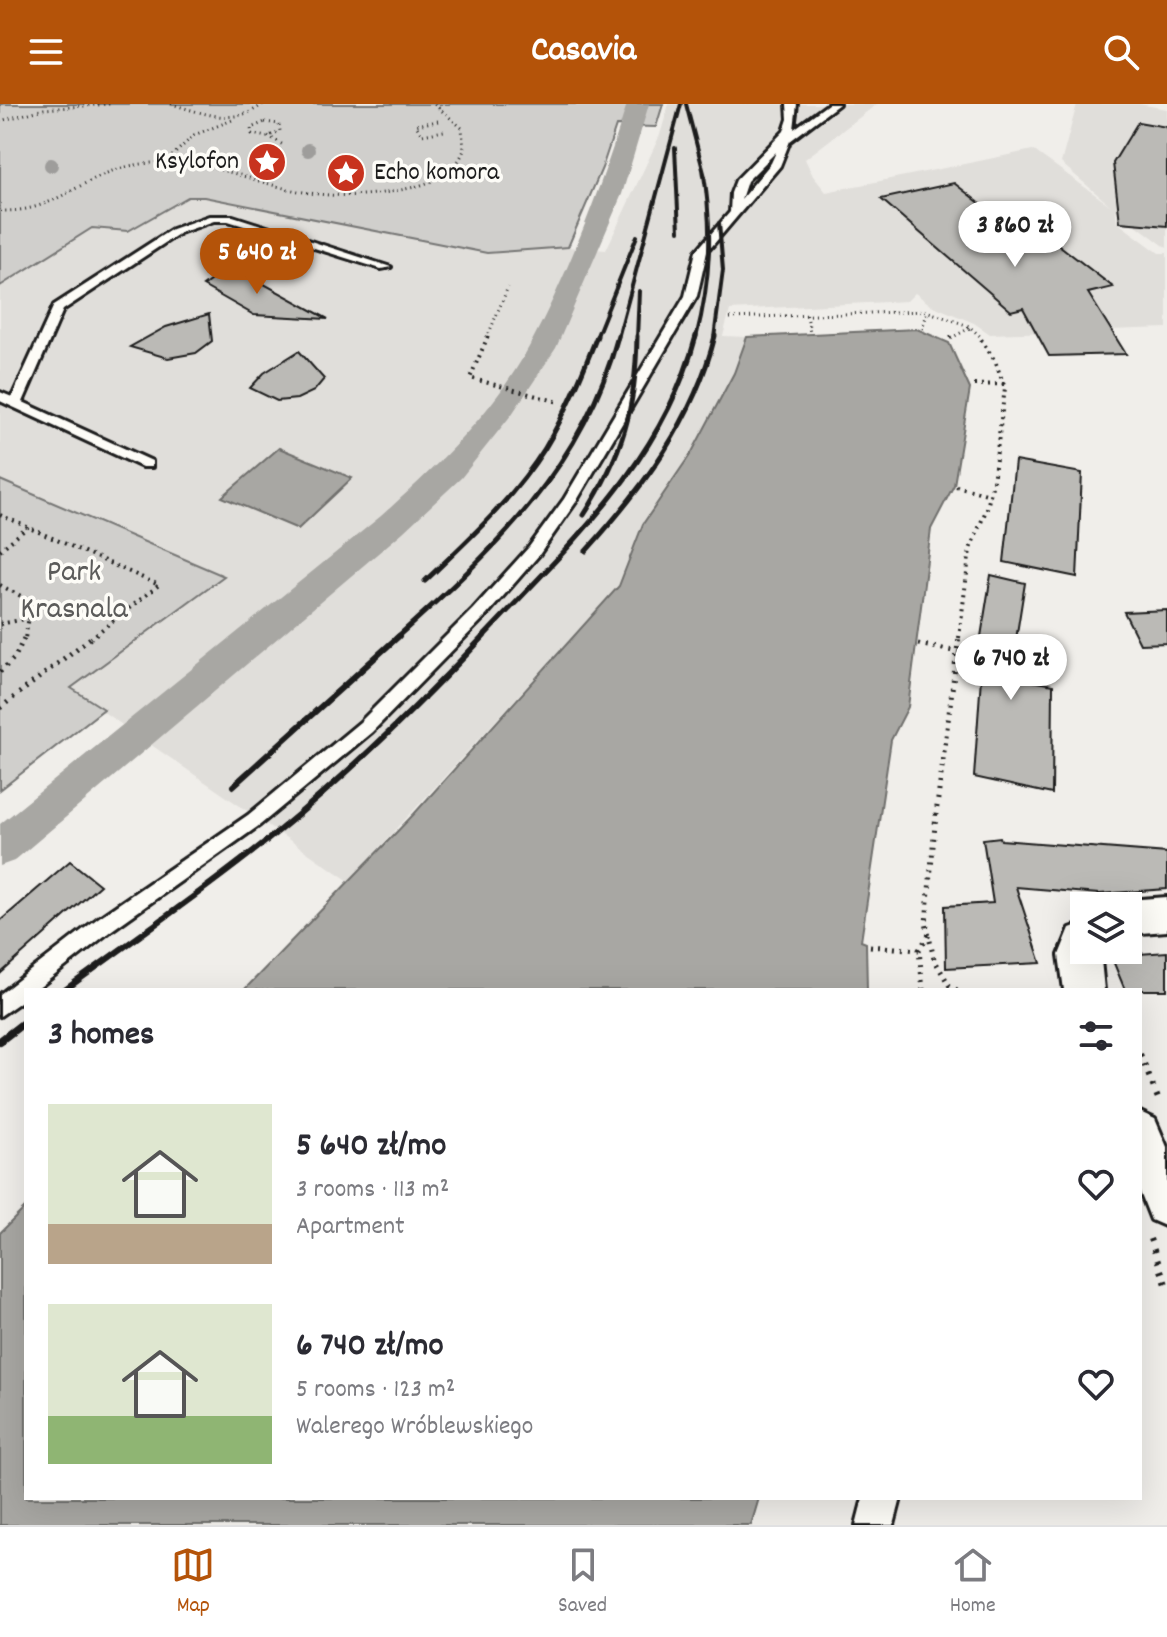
<!DOCTYPE html>
<html lang="en">
<head>
<meta charset="utf-8">
<style>
  :root { --surface:#fff; --page:#f7f7f7; --text:#2b2b33; --muted:#7c7c81; --line:#e1e1e2; --accent:#b45309 }
  body { margin:0; font-family:Dekko,sans-serif; background:var(--page); color:var(--text); height:100vh; display:flex; flex-direction:column; font-size:30px; white-space:nowrap }
  * { box-sizing:border-box; margin:0 }
  p { font-size:26px; color:var(--muted) }
  .icon { flex:none; width:44px; height:44px; fill:none; stroke:currentColor; stroke-width:2; stroke-linecap:round; stroke-linejoin:round }
  .map { position:relative; flex:1; overflow:hidden }
  .drawer { position:absolute; left:24px; top:884px; width:1118px; height:512px; display:flex; flex-direction:column; background:var(--surface); border-radius:0px; box-shadow:0 8px 32px #0002 }
  .drawer>* { flex:none }
  .buttons { position:absolute; left:1070px; top:788px; display:grid; gap:16px }
  .buttons a { display:grid; place-items:center; width:72px; height:72px; border-radius:0px; background:var(--surface); box-shadow:0 8px 32px #0002; font-size:40px }
  .price { position:absolute; translate:-50% -68px; padding:0 18px; border-radius:28px; background:#fff; color:#222; font-size:26px; line-height:52px; filter:drop-shadow(0 2px 4px #0008) }
  .price::after { content:''; position:absolute; left:50%; top:48px; width:24px; height:18px; margin-left:-12px; background:inherit; clip-path:polygon(0 0,100% 0,50% 100%) }
  .price.selected { background:var(--accent); color:#fff }
  ul { padding:0; list-style:none }
  li { display:flex; align-items:center; gap:24px; height:200px; padding:0 24px }
  li span { display:grid; place-items:center; flex:none; width:224px; height:160px; border-radius:0px; color:#555 }
  li>.icon { margin-inline-start:auto }
  span .icon { width:96px; height:96px; fill:#fffc; stroke-width:1 }
  li b { font-size:34px }
  h2 { display:flex; justify-content:space-between; align-items:center; height:96px; padding:0 24px; font-size:34px }
  header { display:flex; justify-content:space-between; align-items:center; height:104px; padding:0 24px; background:var(--accent); color:#fff; font-size:36px; font-weight:700 }
  .tab-bar { display:flex; justify-content:space-around; align-items:center; height:112px; border-top:2px solid var(--line); background:var(--surface); font-size:22px; color:var(--muted) }
  .tab-bar a { display:grid; justify-items:center; gap:4px }
  .tab-bar .selected { color:var(--accent) }
  .map>svg:first-child { display:block }
  .built { fill:#e0deda }
  .green { fill:#d0cfcc; stroke:#767674; stroke-width:2 }
  .water { fill:#a8a7a3; stroke:#706f6d; stroke-width:2 }
  .lines { fill:none; stroke-linecap:round; stroke-linejoin:round }
  .canal { fill:#a8a7a3; fill-rule:evenodd }
  .building { fill:#bbbab6; stroke:#1c1c1c; stroke-width:2 }
  .service-casing { stroke:#1c1c1c; stroke-width:6 }
  .pedestrian-casing { stroke:#1c1c1c; stroke-width:6 }
  .minor-casing { stroke:#1c1c1c; stroke-width:6 }
  .path-far3 { stroke:#1c1c1c; stroke-width:3; stroke-dasharray:1 4; stroke-linecap:butt }
  .path-far2 { stroke:#1c1c1c; stroke-width:4; stroke-dasharray:2 5; stroke-linecap:butt }
  .path-far1 { stroke:#1c1c1c; stroke-width:5; stroke-dasharray:2 6; stroke-linecap:butt }
  .path { stroke:#1c1c1c; stroke-width:6; stroke-dasharray:3 8; stroke-linecap:butt }
  .service { fill:#fdfcf7; fill-rule:evenodd }
  .pedestrian { fill:#fdfcf7; fill-rule:evenodd }
  .minor { fill:#fdfcf7; fill-rule:evenodd }
  .rail-far3 { stroke:#1c1c1c; stroke-width:4 }
  .rail-far2 { stroke:#1c1c1c; stroke-width:5 }
  .rail-far1 { stroke:#1c1c1c; stroke-width:6 }
  .rail { stroke:#1c1c1c; stroke-width:8 }
  .tree { fill:#9e9d9b }
  .labels { text-anchor:middle; dominant-baseline:central; stroke-width:7; stroke-linejoin:round; paint-order:stroke }
  .far-poi-label { font-size:26px; fill:#1c1c1c; stroke:#fdfcf7; text-anchor:end }
  .park-label { font-size:32px; fill:#5b5b5a; stroke:#fdfcf7 }
</style>
</head>
<body>
<header><svg class="icon" aria-label="menu" viewBox="0 0 24 24"><path d="M4 6h16M4 12h16M4 18h16"/></svg>Casavia<svg class="icon" aria-label="search" viewBox="0 0 24 24"><circle cx="10" cy="10" r="6"/><path d="M15 15l6 6"/></svg></header>
<div class="map">
<svg width="1167" height="1421" viewBox="0 0 1167 1421">
  <rect width="100%" height="100%" fill="#f0eeea"/>
  <filter id="ink" filterUnits="userSpaceOnUse"><feTurbulence type="fractalNoise" baseFrequency=".0125" numOctaves="2"/><feDisplacementMap in="SourceGraphic" scale="16" xChannelSelector="R" yChannelSelector="G"/><feConvolveMatrix kernelMatrix="1 2 1 2 8 2 1 2 1" color-interpolation-filters="sRGB"/></filter>
  <g filter="url(#ink)">
    <path class="built" d="M 669,0 L 877,0 L 805,55 L 813,72 L 826,88 L 1033,46 L 1111,102 L 1061,59 L 1077,0 L 1139,0 L 1167,5 L 1167,144 L 1116,106 L 1117,118 L 1159,149 L 1167,149 L 1167,224 L 990,230 L 974,219 L 931,201 L 915,189 L 907,197 L 730,206 L 723,232 L 747,233 L 734,269 L 692,349 L 643,420 L 619,482 L 349,777 L 70,585 L 223,472 L 0,376 L 0,182 L 92,124 L 128,127 L 188,93 L 204,93 L 487,149 L 568,143 L 606,146 L 660,31 Z"/>
    <path class="green" d="M 0,0 L 663,0 L 656,23 L 616,22 L 602,64 L 568,143 L 487,149 L 204,93 L 188,93 L 128,127 L 92,124 L 0,182 Z
      M 0,376 L 224,472 L 71,584 L 104,605 L 0,686 Z"/>
    <path class="water" d="M 917,225 L 949,239 L 970,285 L 954,381 L 931,425 L 908,603 L 891,636 L 861,837 L 866,839 L 867,886 L 244,886 L 414,710 L 619,482 L 643,420 L 692,348 L 734,269 L 747,233 Z
      M 279,344 L 352,374 L 298,425 L 222,393 Z
      M 26,1103 L 26,1394 L 759,1394 L 751,1421 L 0,1421 L 0,1129 Z"/>
    <g class="lines">
      <path class="canal" d="M 627,0 L 649,0 L 622,90 L 556,244 L 512,310 L 461,374 L 403,428 L 14,757 L 0,762 L 0,720 L 381,412 C 436,363 493,309 529,243 C 570,166 601,83 627,0 Z"/>
    </g>
    <path class="building" d="M 1138,18 L 1167,23 L 1167,122 L 1120,118 L 1113,59 Z
      M 954,79 L 1018,129 L 1037,124 L 1113,183 L 1088,189 L 1126,250 L 1049,252 L 1023,204 L 1011,207 L 881,95 Z
      M 231,162 L 328,215 L 254,211 L 203,182 Z
      M 209,210 L 212,237 L 196,249 L 168,254 L 130,243 L 166,223 Z
      M 299,247 L 324,275 L 314,287 L 297,295 L 277,297 L 250,284 L 264,269 Z
      M 1015,357 L 1082,369 L 1077,473 L 1004,458 Z
      M 991,471 L 1025,479 L 1010,573 L 1053,581 L 1052,690 L 974,673 L 983,545 L 979,545 Z
      M 1167,506 L 1167,539 L 1140,540 L 1124,508 Z
      M 1000,733 L 1001,736 L 1167,749 L 1167,785 L 1099,790 L 1016,783 L 1041,859 L 946,864 L 945,802 L 993,799 L 983,735 Z
      M 70,757 L 100,781 L 0,870 L 0,817 Z
      M 1167,848 L 1167,886 L 1125,886 L 1111,852 Z"/>
    <g class="lines">
      <g class="service-casing">
        <path id="service" d="M 787,0 L 797,0 L 794,25 L 828,0 L 839,0 L 790,37 L 780,62 L 707,148 L 697,192 L 576,398 L 539,451 L 485,513 L 372,628 L 260,721 L 112,826 L 36,886 L 26,886 L 26,894 L 0,912 L 0,890 L 98,814 L 248,711 L 360,618 L 473,505 L 529,443 L 564,395 L 685,192 L 696,147 L 730,108 L 731,89 L 736,76 L 784,27 L 788,15 ZM 776,48 L 771,59 L 741,95 L 747,77 Z
          M 209,112 L 233,112 L 391,163 L 381,165 L 228,117 L 214,117 L 180,129 L 63,206 L 23,298 L 152,357 L 152,363 L 142,363 L 0,297 L 0,288 L 12,293 L 54,201 L 172,125 Z"/>
      </g>
      <g class="pedestrian-casing">
        <path id="pedestrian" d="M 863,1394 L 901,1394 L 894,1421 L 856,1421 Z"/>
      </g>
      <g class="minor-casing">
        <path id="minor" d="M 1167,793 L 1167,827 L 1128,830 L 1128,802 L 1114,801 L 1128,796 Z
          M 1084,819 L 1084,846 L 1100,846 L 1104,886 L 1064,886 L 1059,851 L 1070,824 Z
          M 1140,1008 L 1155,1015 L 1167,1043 L 1167,1123 L 1151,1116 L 1140,1088 Z"/>
      </g>
      <path class="path-far3" d="M 171,0 C 203,9 234,23 263,0
        M 0,17 L 44,5 L 110,0
        M 438,17 L 416,21 L 422,31 L 444,27
        M 265,18 L 279,20 L 280,27 L 267,33 L 252,30 L 251,24 Z
        M 268,32 L 285,42
        M 165,59 L 194,31 L 235,15
        M 0,107 C 48,108 66,86 107,69 C 133,58 164,57 191,60 C 222,64 250,75 280,83 C 326,95 372,94 418,82 C 438,76 456,67 464,46 L 462,24 L 434,0
        M 807,211 L 810,229
        M 730,214 L 926,207 L 969,222 L 982,234
        M 922,225 L 928,207
        M 487,234 L 508,183
        M 951,234 L 970,224"/>
      <path class="path-far2" d="M 488,232 L 470,274 L 559,298
        M 950,234 L 955,232
        M 974,281 L 1004,280
        M 956,382 L 990,391
        M 0,411 L 159,481 L 91,534
        M 0,446 L 28,423
        M 0,481 L 32,498 L 25,534
        M 0,520 L 30,514
        M 959,534 L 970,445 L 987,404 L 993,378 L 1005,284 L 995,257 L 979,232"/>
      <path class="path-far1" d="M 918,540 L 958,548
        M 0,568 L 15,553 L 25,532
        M 0,604 L 93,532
        M 1081,799 L 1098,795
        M 870,842 L 919,846
        M 923,886 L 919,846 L 929,831
        M 957,886 L 949,881 L 934,855 L 926,819 L 936,710 L 959,532"/>
      <path class="path" d="M 1140,950 L 1159,997
        M 1150,1135 L 1167,1183"/>
      <use href="#service" class="service"/>
      <use href="#pedestrian" class="pedestrian"/>
      <use href="#minor" class="minor"/>
      <path class="rail-far3" d="M 686,0 L 705,73
        M 675,44 L 679,127
        M 596,234 L 637,132
        M 618,234 L 681,0
        M 637,234 L 639,187
        M 696,234 C 711,176 713,123 703,65
        M 714,234 L 723,166 L 719,119"/>
      <path class="rail-far2" d="M 584,411 C 623,350 636,304 637,232
        M 586,447 C 643,384 694,316 715,232
        M 425,477 C 468,436 513,395 545,344 C 566,309 582,270 597,232
        M 396,534 C 494,446 583,364 618,232
        M 482,534 C 568,442 663,358 696,232"/>
      <path class="rail-far1" d="M 233,682 L 399,532
        M 65,886 C 135,834 208,785 276,729 C 350,669 418,602 484,532
        M 19,922 L 26,916"/>
      <path class="rail" d="M 0,937 L 22,920"/>
    </g>
    <g class="tree">
      <circle cx="308" cy="46" r="7"/>
      <circle cx="51" cy="61" r="7"/>
    </g>
  </g>
  <defs>
    <g id="sight-disc" transform="scale(2)"><circle r="9.5" fill="#c8321e" stroke="#fdfcf7"/><path d="M0-6L1.8-2.2L6-1.7L2.9 1.2L3.7 5.4L0 3.3L-3.7 5.4L-2.9 1.2L-6-1.7L-1.8-2.2Z" fill="#fff"/></g>
  </defs>
  <g fill-rule="evenodd">
    <use href="#sight-disc" x="267" y="58"/>
    <use href="#sight-disc" x="346" y="69"/>
  </g>
  <g class="labels">
    <g class="far-poi-label">
      <text x="239" y="58">Ksylofon</text>
      <text x="374" y="69" text-anchor="start">Echo komora</text>
    </g>
    <g class="park-label">
      <text x="74" y="470">Park<tspan x="74" dy="37">Krasnala</tspan></text>
    </g>
  </g>
</svg>
<div class="buttons">
<a><svg class="icon" aria-label="layers" viewBox="0 0 24 24"><path d="M12 4l9 5-9 5-9-5zM3 14l9 5 9-5"/></svg></a>
</div>
<b class="price" style="left:1015px;top:165px">3 860 zł</b>
<b class="price selected" style="left:257px;top:192px">5 640 zł</b>
<b class="price" style="left:1011px;top:598px">6 740 zł</b>
<section class="drawer">
<h2>3 homes<svg class="icon" aria-label="filters" viewBox="0 0 24 24"><path d="M4 7h16M4 17h16"/><circle cx="9" cy="7" r="2"/><circle cx="15" cy="17" r="2"/></svg></h2>
<ul>
<li><span style="background:linear-gradient(#dfe7d0 75%,#b9a48a 0)"><svg class="icon" aria-label="home" viewBox="0 0 24 24"><path d="M3 11l9-7 9 7M6 9v11h12V9"/></svg></span><div><b>5 640 zł/mo</b><p>3 rooms · 113 m²</p><p>Apartment</p></div><svg class="icon" aria-label="heart" viewBox="0 0 24 24"><path d="M12 20l-8-8c-3-5 5-10 8-4 3-6 11-1 8 4z"/></svg></li>
<li><span style="background:linear-gradient(#dfe7d0 70%,#8fb573 0)"><svg class="icon" aria-label="home" viewBox="0 0 24 24"><path d="M3 11l9-7 9 7M6 9v11h12V9"/></svg></span><div><b>6 740 zł/mo</b><p>5 rooms · 123 m²</p><p>Walerego Wróblewskiego</p></div><svg class="icon" aria-label="heart" viewBox="0 0 24 24"><path d="M12 20l-8-8c-3-5 5-10 8-4 3-6 11-1 8 4z"/></svg></li>
</ul>
</section>
</div>
<nav class="tab-bar">
<a class="selected"><svg class="icon" aria-label="map" viewBox="0 0 24 24"><path d="M3 6l6-2 6 2 6-2v14l-6 2-6-2-6 2zM9 4v14M15 6v14"/></svg>Map</a>
<a><svg class="icon" aria-label="saved" viewBox="0 0 24 24"><path d="M7 4h10v16l-5-4-5 4z"/></svg>Saved</a>
<a><svg class="icon" aria-label="home" viewBox="0 0 24 24"><path d="M3 11l9-7 9 7M6 9v11h12V9"/></svg>Home</a>
</nav>
</body>
</html>
